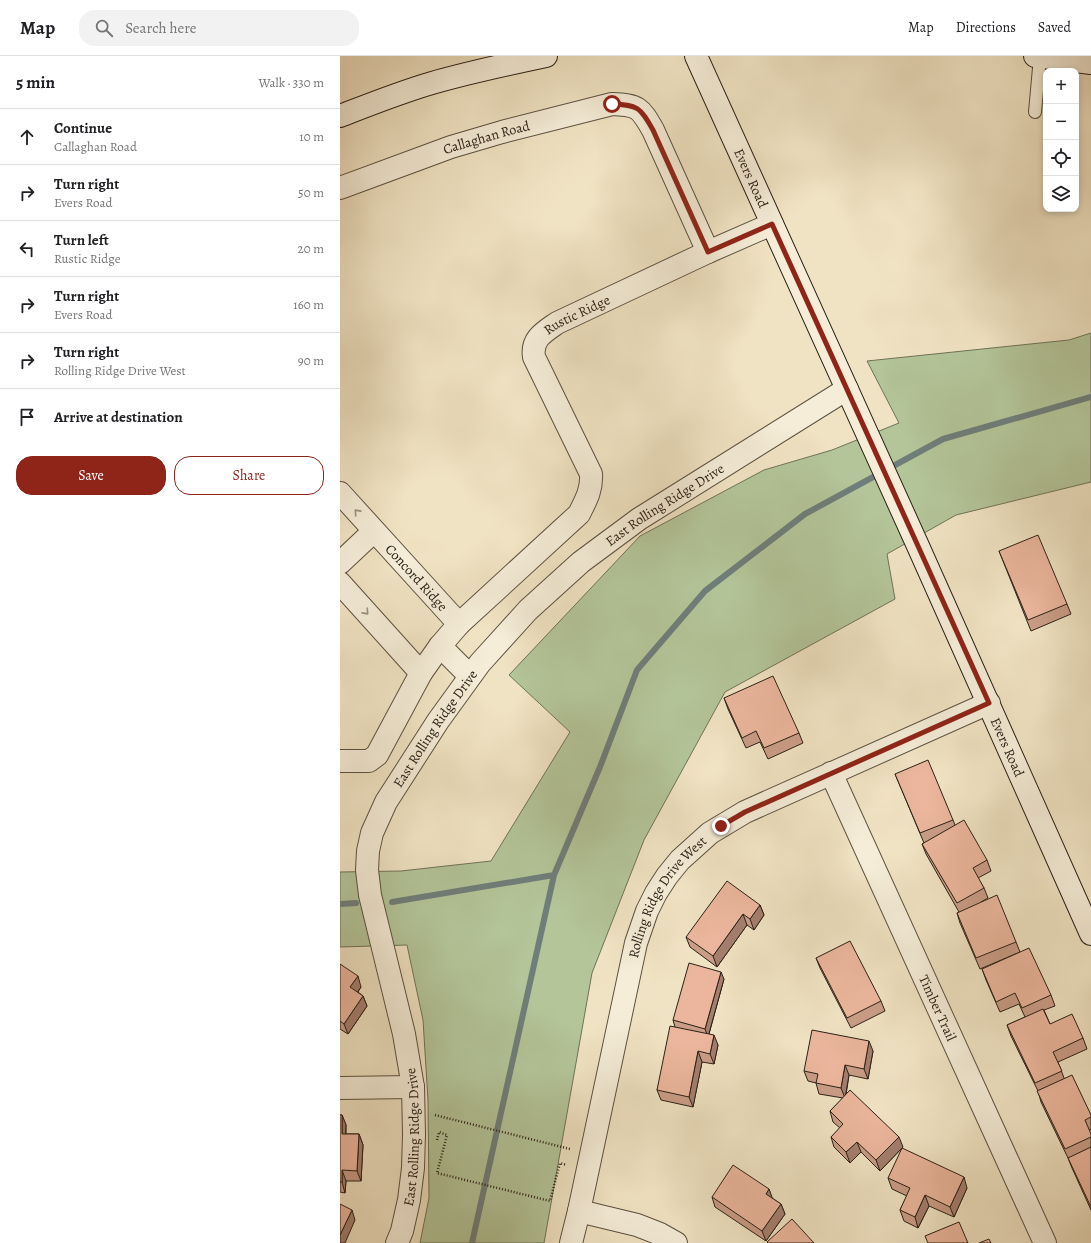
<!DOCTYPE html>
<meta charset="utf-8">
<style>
:root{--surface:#fff;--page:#f2f2f2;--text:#202124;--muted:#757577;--line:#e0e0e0;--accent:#8f2418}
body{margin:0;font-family:Alegreya,serif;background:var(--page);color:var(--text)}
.controls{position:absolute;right:12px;top:12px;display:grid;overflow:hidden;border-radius:8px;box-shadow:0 2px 6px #0003}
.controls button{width:36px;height:36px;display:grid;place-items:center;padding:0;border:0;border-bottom:1px solid var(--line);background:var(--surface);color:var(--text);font:20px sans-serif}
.stop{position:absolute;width:12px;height:12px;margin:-9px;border:3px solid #8f2418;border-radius:50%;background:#fff}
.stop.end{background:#8f2418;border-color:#fff;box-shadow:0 1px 4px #0008}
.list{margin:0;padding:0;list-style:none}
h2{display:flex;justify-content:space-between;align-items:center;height:52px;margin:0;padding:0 16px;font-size:17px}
h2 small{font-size:13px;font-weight:400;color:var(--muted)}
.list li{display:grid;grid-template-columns:26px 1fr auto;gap:12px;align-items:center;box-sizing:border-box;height:56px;padding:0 16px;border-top:1px solid var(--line)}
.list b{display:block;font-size:15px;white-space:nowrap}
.list p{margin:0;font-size:13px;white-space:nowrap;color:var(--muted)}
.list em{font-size:13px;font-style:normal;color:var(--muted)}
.actions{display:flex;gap:8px;padding:12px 16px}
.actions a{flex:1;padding:9px 0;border:1px solid var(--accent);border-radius:16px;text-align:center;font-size:14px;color:var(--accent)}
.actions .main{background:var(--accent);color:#fff}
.icon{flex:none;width:22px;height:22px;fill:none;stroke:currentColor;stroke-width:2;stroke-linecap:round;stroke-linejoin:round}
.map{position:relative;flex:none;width:751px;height:1187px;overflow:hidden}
header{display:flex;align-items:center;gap:24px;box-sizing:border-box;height:56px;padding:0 20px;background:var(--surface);border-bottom:1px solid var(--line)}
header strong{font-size:19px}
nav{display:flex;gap:22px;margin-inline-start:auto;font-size:14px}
.search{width:280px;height:36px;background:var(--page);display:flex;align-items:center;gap:10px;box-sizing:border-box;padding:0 14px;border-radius:16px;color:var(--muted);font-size:15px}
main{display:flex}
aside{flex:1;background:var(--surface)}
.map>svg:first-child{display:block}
</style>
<header>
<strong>Map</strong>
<div class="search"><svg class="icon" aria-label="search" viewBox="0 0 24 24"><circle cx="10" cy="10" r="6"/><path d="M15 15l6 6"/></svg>Search here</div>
<nav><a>Map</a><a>Directions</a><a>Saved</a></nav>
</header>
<main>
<aside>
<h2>5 min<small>Walk · 330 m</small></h2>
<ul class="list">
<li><svg class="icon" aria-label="ahead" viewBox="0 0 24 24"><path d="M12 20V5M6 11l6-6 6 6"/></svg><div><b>Continue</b><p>Callaghan Road</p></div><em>10 m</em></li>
<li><svg class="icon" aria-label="right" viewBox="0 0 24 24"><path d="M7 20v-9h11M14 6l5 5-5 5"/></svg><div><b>Turn right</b><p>Evers Road</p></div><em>50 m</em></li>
<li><svg class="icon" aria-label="left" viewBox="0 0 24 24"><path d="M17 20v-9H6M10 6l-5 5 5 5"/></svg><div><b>Turn left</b><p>Rustic Ridge</p></div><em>20 m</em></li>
<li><svg class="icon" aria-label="right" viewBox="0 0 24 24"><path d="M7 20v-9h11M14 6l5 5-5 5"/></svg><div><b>Turn right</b><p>Evers Road</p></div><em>160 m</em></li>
<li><svg class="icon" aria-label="right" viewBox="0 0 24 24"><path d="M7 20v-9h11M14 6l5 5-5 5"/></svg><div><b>Turn right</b><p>Rolling Ridge Drive West</p></div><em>90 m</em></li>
<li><svg class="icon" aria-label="arrive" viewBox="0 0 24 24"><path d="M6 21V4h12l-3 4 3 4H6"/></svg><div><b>Arrive at destination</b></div></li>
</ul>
<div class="actions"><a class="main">Save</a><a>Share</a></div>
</aside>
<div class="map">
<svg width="751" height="1187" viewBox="0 0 751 1187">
<rect width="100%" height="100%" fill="#f0e3c3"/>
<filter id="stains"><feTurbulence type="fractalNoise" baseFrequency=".005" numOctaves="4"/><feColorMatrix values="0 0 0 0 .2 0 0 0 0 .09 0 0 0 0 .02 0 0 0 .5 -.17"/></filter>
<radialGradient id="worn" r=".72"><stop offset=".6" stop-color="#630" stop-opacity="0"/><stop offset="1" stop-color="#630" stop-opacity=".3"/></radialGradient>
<path fill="#b3c599" stroke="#6f7258" d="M751,277V426L616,459L547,498L555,543L385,636L304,784L252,917L204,1187H80L89,1142L88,1044L83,964L67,889L0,891V816L61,815L151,805L230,676L169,619L300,480L424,414L492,394L559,367L527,305L729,284Z"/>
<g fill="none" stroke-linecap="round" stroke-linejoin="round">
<path stroke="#6f7e7a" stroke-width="6" d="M52,846L214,819
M0,848L16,847
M132,1187L214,819L260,711L297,614L365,535L465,458L603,383L751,341"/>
<defs>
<path id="service" d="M695,56L700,1"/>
<g id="minor">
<path id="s1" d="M0,132L111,91L162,76L272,48C298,49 300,51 313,74L368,196"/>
<path id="s2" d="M0,437L119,568"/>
<path d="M0,507L34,475"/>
<path d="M0,527L81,617"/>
<path d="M100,590L130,620"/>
<path id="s3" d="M0,705H29L37,699L81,617L100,590L119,568L239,458C246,444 252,434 251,418L194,301C191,283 204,276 217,267L368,196L432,168"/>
<path id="s4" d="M491,717L705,1187"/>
<path d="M0,1032L73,1031"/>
<path d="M239,1155L297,1169L320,1178L336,1187"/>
<path id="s5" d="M57,1187L62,1175L69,1144L73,1112L74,1078L73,1031L64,978L30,839L27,814L28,795L32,777L46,746L98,665L140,607L188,554L241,506L299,463L507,333"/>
<path id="s6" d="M231,1187L239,1155L296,887L307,855L316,837L327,820L340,804L370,777L405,756L649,647"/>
</g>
<g id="secondary">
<path id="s7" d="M356,0L578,490L751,878"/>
<path d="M695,0L751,7"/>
<path d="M0,60C31,48 61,36 92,27C130,16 168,8 206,0"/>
</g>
</defs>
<use href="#service" stroke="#5c5141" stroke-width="14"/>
<use href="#minor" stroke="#5c5141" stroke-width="24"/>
<use href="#secondary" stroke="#2b2016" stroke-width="24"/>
<path stroke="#2b2016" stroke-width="2.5" stroke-dasharray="1 2" stroke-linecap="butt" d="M95,1059L230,1093
M97,1084L99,1076L107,1079L97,1117L210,1145L220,1107L227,1109"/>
<use href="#service" stroke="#f5edd8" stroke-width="12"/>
<use href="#minor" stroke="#f5edd8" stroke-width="22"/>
<use href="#secondary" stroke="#f5edd8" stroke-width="22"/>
</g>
<path fill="#ca9d87" stroke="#2b2016" d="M659,495L727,548L731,558L691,575Z
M384,642L459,677L463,687L428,703L420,686L406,692L388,653Z
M555,718L613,764L615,769L647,804L651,815L638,822L644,832L648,842L641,846L676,886L680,896L640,913L620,867L617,857L619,856L586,798L582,788L584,787Z
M420,849L424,859L414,874L407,869L377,911L350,891L346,881Z
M476,902L541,945L545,955L511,972L480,912Z
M0,908L21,931L18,936L23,940L27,950L8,978L0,973Z
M642,913L711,939L715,950L704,954L710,968L743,982L747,993L718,1006L724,1022L751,1059V1074H749L751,1078V1154L732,1112L728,1102L701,1046L698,1035L671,980L667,969L685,961L679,948L660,956L646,924Z
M384,923L369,978L378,989L374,1008L362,1006L353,1051L321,1044L317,1034L335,971L333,964Z
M533,995L528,1023L509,1019L506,1039L563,1091L540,1115L521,1096L510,1107L494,1091L491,1081L500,1072L493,1066L490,1055L503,1042L479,1038L476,1027L468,1025L464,1015Z
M0,1059H2L6,1069V1078H19L23,1089L21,1125H6L5,1137L0,1136Z
M548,1122L627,1132L614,1161L589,1150L578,1172L564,1165L560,1154L567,1140L552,1133Z
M429,1133L432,1142L441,1148L445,1158L426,1185L375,1151L372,1141Z"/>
<path fill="#a47f6e" stroke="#2b2016" d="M420,849L424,859L414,874L410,863Z
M403,858L407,869L377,911L373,900Z
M381,916L384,923L368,981L365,973Z
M18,920L21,931L14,941L10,931Z
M23,940L27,950L8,978L4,968Z
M374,979L378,989L374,1008L370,998Z
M529,985L533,995L528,1023L524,1013Z
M358,995L362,1006L353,1051L349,1041Z
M505,1009L509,1019L505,1042L501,1032Z
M2,1059L6,1069L5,1088L2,1078Z
M19,1078L23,1089L21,1125L17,1115Z
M559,1081L563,1091L540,1115L536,1104Z
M517,1086L521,1096L510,1107L506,1096Z
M2,1114L6,1125L5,1137L2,1126Z
M624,1121L627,1132L614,1161L610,1151Z
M429,1133L433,1144L426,1138Z
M585,1139L589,1150L578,1172L575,1161Z
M441,1148L445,1158L426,1185L422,1175Z
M12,1154L15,1164L5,1187H0V1179Z"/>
<path fill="#ebb69d" stroke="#2b2016" d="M698,479L727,548L688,564L659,495Z
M433,620L459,677L424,692L416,675L402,682L384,642Z
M588,704L613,764L580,777L555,718Z
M624,764L647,804L633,812L644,832L617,847L582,788Z
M387,825L420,849L410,863L403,858L373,900L346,881Z
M657,839L676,886L636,902L617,857Z
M510,885L541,945L507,962L476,902Z
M689,892L711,939L682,952L675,937L656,946L642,913Z
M349,907L381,916L365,973L333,964Z
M0,908L18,920L10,931L23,940L4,968L0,965Z
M703,953L710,968L732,958L743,982L713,996L722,1015L695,1027L667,969Z
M330,970L374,979L370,998L358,995L349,1041L317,1034Z
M472,974L529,985L524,1013L505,1009L501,1032L476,1027L478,1018L464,1015Z
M732,1019L751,1059V1061L745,1064L751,1078V1081L725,1093L697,1035Z
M510,1034L559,1081L536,1104L517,1086L506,1096L491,1081L503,1068L490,1055Z
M0,1059H2V1078H19L17,1115L2,1114V1126H0Z
M751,1091V1151L728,1102Z
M562,1092L624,1121L610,1151L585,1139L575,1161L560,1154L570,1132L548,1122Z
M393,1109L429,1133L426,1138L441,1148L422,1175L372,1141Z
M0,1148L12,1154L0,1179Z
M452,1163L474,1187H428L427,1186Z
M619,1166L628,1187H588L585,1180Z
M649,1183L651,1187H639Z"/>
<defs><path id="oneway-chevron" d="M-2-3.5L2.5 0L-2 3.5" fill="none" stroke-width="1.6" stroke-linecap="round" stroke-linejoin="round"/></defs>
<g stroke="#9a9181">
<use href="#oneway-chevron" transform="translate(17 456) rotate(-132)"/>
<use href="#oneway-chevron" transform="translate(26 556) rotate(48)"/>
</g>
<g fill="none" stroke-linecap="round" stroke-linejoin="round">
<path stroke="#8f2418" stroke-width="5" d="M272,48C298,49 300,51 313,74L368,196L432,168L578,490L649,647L405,756L381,770"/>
</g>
<g text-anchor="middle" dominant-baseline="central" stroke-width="3" stroke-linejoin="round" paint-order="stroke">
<g font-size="14" fill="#2b2016" stroke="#f5edd8">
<text stroke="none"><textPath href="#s1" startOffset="155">Callaghan Road</textPath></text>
<text stroke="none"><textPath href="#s7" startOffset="134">Evers Road</textPath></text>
<text stroke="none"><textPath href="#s3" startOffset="595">Rustic Ridge</textPath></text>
<text stroke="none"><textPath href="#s5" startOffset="864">East Rolling Ridge Drive</textPath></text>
<text stroke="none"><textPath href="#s2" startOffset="114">Concord Ridge</textPath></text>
<text stroke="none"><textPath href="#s5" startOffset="540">East Rolling Ridge Drive</textPath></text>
<text stroke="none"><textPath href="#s7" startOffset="758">Evers Road</textPath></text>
<text stroke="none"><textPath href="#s6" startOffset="363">Rolling Ridge Drive West</textPath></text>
<text stroke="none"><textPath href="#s4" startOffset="258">Timber Trail</textPath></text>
<text stroke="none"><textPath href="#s5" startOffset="108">East Rolling Ridge Drive</textPath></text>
</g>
</g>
<rect width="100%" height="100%" filter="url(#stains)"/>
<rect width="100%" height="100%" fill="url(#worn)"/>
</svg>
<div class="controls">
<button>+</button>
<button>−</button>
<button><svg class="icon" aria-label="locate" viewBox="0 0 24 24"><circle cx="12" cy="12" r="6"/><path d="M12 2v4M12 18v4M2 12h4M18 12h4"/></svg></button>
<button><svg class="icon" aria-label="layers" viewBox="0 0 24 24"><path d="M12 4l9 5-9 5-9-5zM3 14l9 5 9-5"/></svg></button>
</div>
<div class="stop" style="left:272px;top:48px"></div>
<div class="stop end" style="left:381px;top:770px"></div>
</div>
</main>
